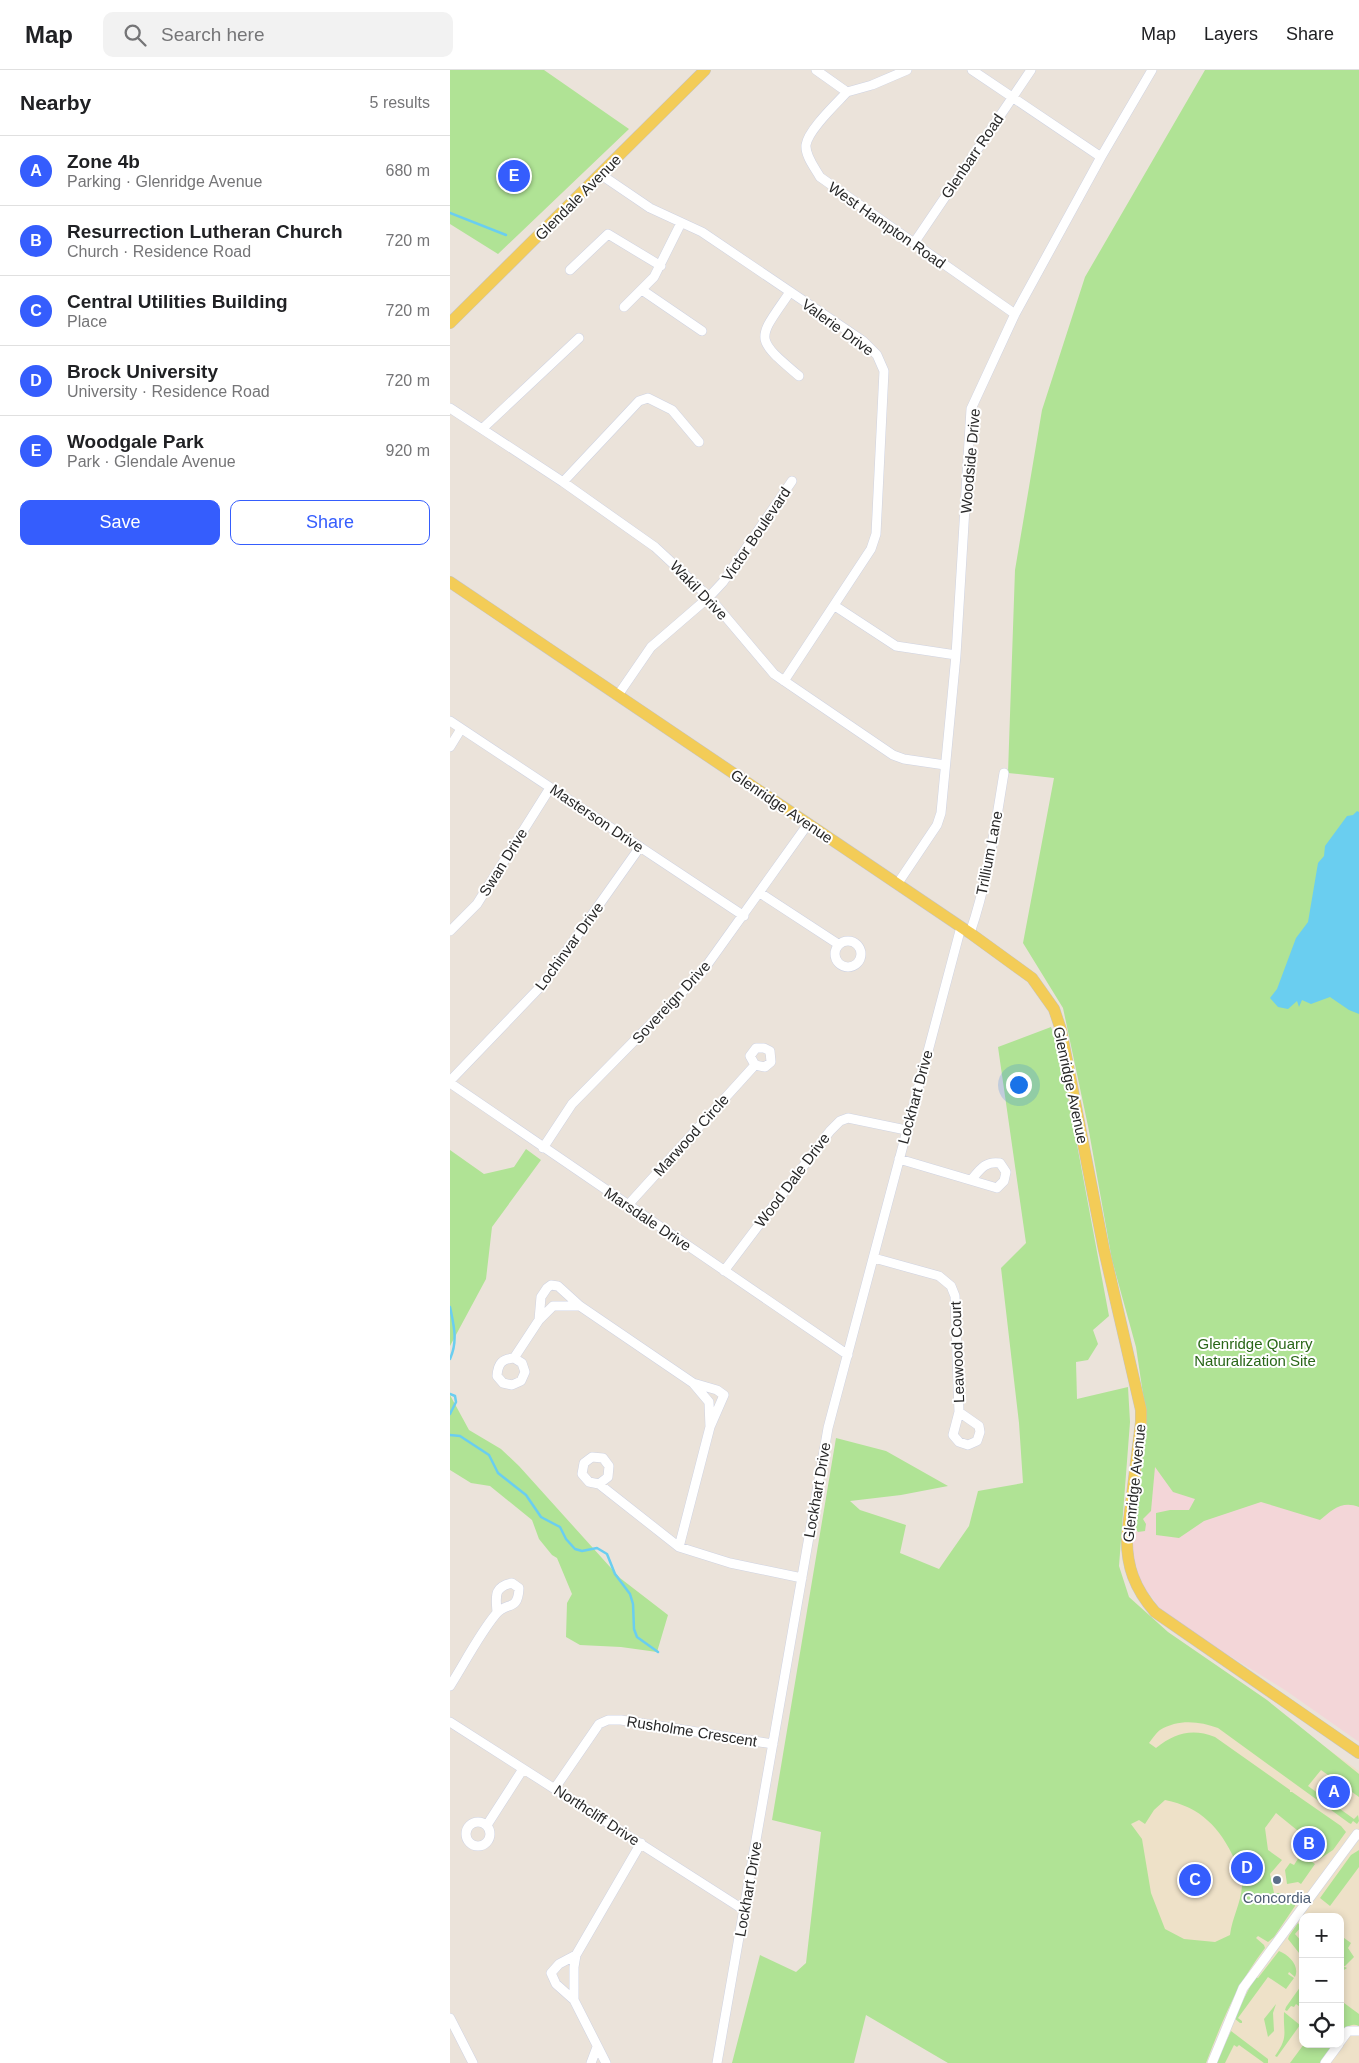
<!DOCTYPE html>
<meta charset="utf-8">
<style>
:root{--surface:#fff;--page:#f2f2f2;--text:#202124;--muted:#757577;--line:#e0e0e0;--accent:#355dfd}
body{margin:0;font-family:Helvetica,sans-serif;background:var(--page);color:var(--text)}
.controls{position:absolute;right:15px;bottom:15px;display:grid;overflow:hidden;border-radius:10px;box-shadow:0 2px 8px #0003}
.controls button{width:45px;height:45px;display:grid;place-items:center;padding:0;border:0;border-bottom:1px solid var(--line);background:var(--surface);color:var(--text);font:25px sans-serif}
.you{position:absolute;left:568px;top:1014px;width:18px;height:18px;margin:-12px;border:4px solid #fff;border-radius:50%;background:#1a73e8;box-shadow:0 0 0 8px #1a73e833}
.badge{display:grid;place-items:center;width:32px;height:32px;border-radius:50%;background:var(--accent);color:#fff;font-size:16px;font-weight:700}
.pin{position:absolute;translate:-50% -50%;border:2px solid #fff;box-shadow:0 1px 5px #0006}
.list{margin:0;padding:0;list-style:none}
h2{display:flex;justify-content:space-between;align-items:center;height:65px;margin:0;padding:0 20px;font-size:21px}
h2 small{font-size:16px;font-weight:400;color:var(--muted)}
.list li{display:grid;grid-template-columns:32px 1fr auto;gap:15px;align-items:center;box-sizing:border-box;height:70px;padding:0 20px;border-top:1px solid var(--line)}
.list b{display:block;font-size:19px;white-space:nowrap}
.list p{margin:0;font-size:16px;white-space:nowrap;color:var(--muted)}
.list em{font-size:16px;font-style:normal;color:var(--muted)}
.actions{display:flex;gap:10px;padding:15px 20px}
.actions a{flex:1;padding:11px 0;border:1px solid var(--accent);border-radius:10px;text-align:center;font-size:18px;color:var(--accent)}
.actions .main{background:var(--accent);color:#fff}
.icon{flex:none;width:28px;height:28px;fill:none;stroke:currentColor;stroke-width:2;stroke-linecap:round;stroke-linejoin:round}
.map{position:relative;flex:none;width:909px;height:1993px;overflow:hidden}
header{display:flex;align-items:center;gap:30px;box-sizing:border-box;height:70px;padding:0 25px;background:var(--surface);border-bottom:1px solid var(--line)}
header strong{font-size:24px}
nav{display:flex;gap:28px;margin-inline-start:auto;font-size:18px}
.search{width:350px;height:45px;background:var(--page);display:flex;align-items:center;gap:12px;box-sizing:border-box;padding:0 18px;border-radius:10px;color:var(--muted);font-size:19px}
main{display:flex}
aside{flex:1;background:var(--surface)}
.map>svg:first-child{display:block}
</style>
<header>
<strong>Map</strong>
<div class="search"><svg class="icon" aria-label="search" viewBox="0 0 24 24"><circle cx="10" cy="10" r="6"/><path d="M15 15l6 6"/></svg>Search here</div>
<nav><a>Map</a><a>Layers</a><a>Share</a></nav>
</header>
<main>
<aside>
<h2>Nearby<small>5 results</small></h2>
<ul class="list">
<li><span class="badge">A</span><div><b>Zone 4b</b><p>Parking · Glenridge Avenue</p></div><em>680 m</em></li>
<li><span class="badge">B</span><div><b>Resurrection Lutheran Church</b><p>Church · Residence Road</p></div><em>720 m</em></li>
<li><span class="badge">C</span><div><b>Central Utilities Building</b><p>Place</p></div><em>720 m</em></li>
<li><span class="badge">D</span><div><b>Brock University</b><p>University · Residence Road</p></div><em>720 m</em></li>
<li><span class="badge">E</span><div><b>Woodgale Park</b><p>Park · Glendale Avenue</p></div><em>920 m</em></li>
</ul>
<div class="actions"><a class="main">Save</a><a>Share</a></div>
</aside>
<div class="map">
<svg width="909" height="1993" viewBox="0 0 909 1993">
<rect width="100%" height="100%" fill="#ebe3da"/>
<path fill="#eee1c8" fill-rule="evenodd" d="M768,1601L909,1701V1993H707L669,1749L700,1658ZM853,1847H890V1974H853Z"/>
<path fill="#f3d6d8" d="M699,1351L909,1437V1672L835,1620L767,1578L713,1542L691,1513L683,1485L682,1473Z"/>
<path fill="#b0e395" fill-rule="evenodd" d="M0,0H94L179,59L48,184L0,154Z
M755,0H909V1437C892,1430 882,1440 870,1450L811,1432L754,1451L729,1468L706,1465V1443L720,1440H739L745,1429L723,1422L705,1397L701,1441L693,1449L696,1454L695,1461L688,1462L683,1456L689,1396L697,1351L686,1277L662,1190L638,1056L613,938L573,873L604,708L558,703L565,500L592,340L635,207Z
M601,957L609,978L659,1246L643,1260L648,1274L638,1290L626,1292L627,1329L678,1317L680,1352L669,1496L679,1527L718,1562L817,1630L909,1704V1727L871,1700L858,1716L904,1749L908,1745L909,1751L907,1754L903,1751L901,1754L899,1753L768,1658C749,1651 728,1649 710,1660C706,1663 702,1669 699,1673L706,1678C725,1663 742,1658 765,1667L840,1720V1722H842L891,1756L896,1762L883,1780L868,1790L856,1782L863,1781L868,1775L867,1767L862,1763L853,1765L826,1743L815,1758L818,1780L832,1790L820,1804L824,1823H831L845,1834V1836L824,1867L818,1872L808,1866L806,1868L814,1875L815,1878C786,1916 773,1949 756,1993H498L416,1945L404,1993H282L310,1885L346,1902L356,1893L371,1762L322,1750L386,1368L436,1381L498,1416L451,1425L400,1431L410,1440L456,1455L450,1483L489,1499L519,1456L528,1421L573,1413L569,1353L551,1198L576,1173L548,977ZM715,1730C751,1737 770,1758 785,1790C788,1798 793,1808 792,1816C791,1833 782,1848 780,1865L765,1872L734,1869L715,1859L701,1823L692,1769L681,1754L689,1750L695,1754L704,1740Z
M76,1079L91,1090L42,1157L36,1209L0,1276V1080L34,1104L64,1097Z
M0,1325L19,1360L51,1379L69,1396L170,1508L218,1545L207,1582L171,1577L130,1575L116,1567L117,1533L122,1524L107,1488L102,1485L89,1469L82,1450L40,1416L21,1413L0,1400Z
M909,1780V1797L880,1836L870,1828L901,1785Z
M851,1784L865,1794L851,1814L848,1812L837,1814L835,1800L840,1793L844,1795Z
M848,1853L851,1857L845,1864L853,1873V1888L838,1869L839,1866Z
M890,1865L901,1873L898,1878L904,1887L895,1896H893L897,1898L894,1900L890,1895Z
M829,1881C839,1885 850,1896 845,1907L839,1902L838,1904L844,1908L836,1919L818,1907L788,1948L792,1951V1953H790L784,1948L805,1907L808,1908Z
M853,1913V1939L846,1934L844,1937L841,1936L837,1941L835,1940L836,1937Z
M890,1930L909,1944V1956C900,1952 895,1959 890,1966Z
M826,1934L823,1943L824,1961L818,1967L814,1949Z
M834,1942L850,1955L827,1987L825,1986C839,1966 833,1964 834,1942Z
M781,1961L818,1989V1993H814L789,1975L787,1977L784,1975L775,1993H766Z
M854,1974H879L882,1977L870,1993H840Z"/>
<path fill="#6acef0" d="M907,741L909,742V944L899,940L880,927L861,934L852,930L849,937L847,931L838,939L828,937L820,928L827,919L846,868L858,852L868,793L874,786L875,776L897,746L903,745Z"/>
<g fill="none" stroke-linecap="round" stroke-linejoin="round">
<path stroke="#6acef0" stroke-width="2.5" d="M0,143L56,165
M0,1237C4,1256 8,1271 0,1289
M0,1324L5,1326L6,1332L0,1344
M0,1365L10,1366L39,1385L48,1403L76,1425L91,1447L110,1457L116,1469L125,1479L132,1481L147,1478L157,1484L165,1504L180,1524L183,1534L184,1559L187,1567L208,1582"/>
<defs>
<path id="minor" d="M366,0L397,22
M522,0L651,87
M397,22C386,34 358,60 356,75C355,86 365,98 370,107L565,244
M397,22L422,15L457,0
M150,104L200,138L252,162L413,271L427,285L434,301L426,464L421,479L334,611
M464,173L581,0
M120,200L158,164L211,196
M192,220L252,261
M340,222C307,270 303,267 349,306
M174,237L204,207L231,153
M0,338L113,412L205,477L259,527L324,604L443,685L454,689L495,695
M32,359L129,268
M113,412L189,331L198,328L222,340L249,372
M385,536L446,576L506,585
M168,625L201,577L259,527L273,512L342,411
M0,651L294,846
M0,677L11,659
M448,813L487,755L491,743L506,585L521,339L565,244L651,87L702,0
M310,823L388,874
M0,861L27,834L100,718
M520,863C538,811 545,757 554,703
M385 884a13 13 0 1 1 26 0a13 13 0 1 1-26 0Z
M0,1011L93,914L190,777
M0,1013L398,1285
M93,1078L122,1034L252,902L358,754
M449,1089L547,1118L554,1111L556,1102L550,1093C536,1091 531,1098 522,1109
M178,1135L305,995L300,986L306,978H314L320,981L321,992L315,997L305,995
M424,1188L489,1206L501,1216L505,1226L509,1342L503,1365L509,1372L518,1375L527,1371L530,1362L529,1356L509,1342
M274,1201L380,1061L390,1051L398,1048L456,1060
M89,1250L91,1227L97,1218L101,1215L108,1216L130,1236L243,1313L259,1332L260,1357
M64,1288L72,1293L75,1302L71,1311L62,1315L53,1313L47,1306C48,1293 52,1289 64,1288L89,1250L103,1236H130
M149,1414L158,1407L159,1396L153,1388L142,1387L134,1393L132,1404L139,1412L149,1414L229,1477L280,1493L352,1508
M229,1477L260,1357L274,1325L267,1320L243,1313
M0,1616C14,1594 30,1563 46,1544C57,1531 68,1542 69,1518L62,1513C43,1517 46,1527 47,1542
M0,1652L294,1840
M105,1718L149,1654L158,1650H171L323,1674
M16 1764a12 12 0 1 1 24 0a12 12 0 1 1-24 0Z
M37,1755L73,1699
M126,1885L109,1894L101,1903L106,1914L124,1930L156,1993
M124,1930V1897L126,1885L191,1773
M0,1948L23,1993
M890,1972L898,1961H909
M141,1993L147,1977
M267,1993L378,1358L511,857
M762,1993L793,1918L907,1764L909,1765
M875,1993L889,1974"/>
<path id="major" d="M0,253L255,0
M0,512L520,863L582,908L604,939L611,960L654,1180L691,1340V1352L677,1466C676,1496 685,1519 705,1542L909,1683"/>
</defs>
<use href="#minor" stroke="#cfd3e2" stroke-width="10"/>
<use href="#major" stroke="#c3c3c3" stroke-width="12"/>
<use href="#minor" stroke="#fff" stroke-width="9"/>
<use href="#major" stroke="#f3cc57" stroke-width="11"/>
</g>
<circle fill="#5c6f8a" stroke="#fff" stroke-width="2" cx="827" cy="1810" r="5"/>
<g text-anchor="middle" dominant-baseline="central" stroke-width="4" stroke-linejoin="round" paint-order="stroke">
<g font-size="15" fill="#282828" stroke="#fff">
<text transform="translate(522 86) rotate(-56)">Glenbarr Road</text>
<text transform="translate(128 127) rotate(-45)">Glendale Avenue</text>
<text transform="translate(437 155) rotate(35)">West Hampton Road</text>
<text transform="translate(388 257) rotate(36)">Valerie Drive</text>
<text transform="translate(520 391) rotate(-85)">Woodside Drive</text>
<text transform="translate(306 464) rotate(-56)">Victor Boulevard</text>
<text transform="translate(249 520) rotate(46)">Wakil Drive</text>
<text transform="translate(332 736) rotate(34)">Glenridge Avenue</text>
<text transform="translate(147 748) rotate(34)">Masterson Drive</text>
<text transform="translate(539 783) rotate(-79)">Trillium Lane</text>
<text transform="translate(53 792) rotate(-58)">Swan Drive</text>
<text transform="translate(119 876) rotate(-54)">Lochinvar Drive</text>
<text transform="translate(221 932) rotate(-47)">Sovereign Drive</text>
<text transform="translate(621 1015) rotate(78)">Glenridge Avenue</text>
<text transform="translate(465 1027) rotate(-75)">Lockhart Drive</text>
<text transform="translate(241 1065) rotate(-48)">Marwood Circle</text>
<text transform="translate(342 1110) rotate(-53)">Wood Dale Drive</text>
<text transform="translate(198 1149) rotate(34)">Marsdale Drive</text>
<text transform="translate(507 1282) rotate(-92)">Leawood Court</text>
<text transform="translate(684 1413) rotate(-84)">Glenridge Avenue</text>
<text transform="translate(367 1420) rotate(-80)">Lockhart Drive</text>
<text transform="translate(242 1661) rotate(9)">Rusholme Crescent</text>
<text transform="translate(147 1745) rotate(33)">Northcliff Drive</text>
<text transform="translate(298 1819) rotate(-80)">Lockhart Drive</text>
</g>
<g font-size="15" fill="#296618" stroke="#fff">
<text x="805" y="1273">Glenridge Quarry<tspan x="805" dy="17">Naturalization Site</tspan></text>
</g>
<g font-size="15" fill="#4e5e75" stroke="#fff">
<text x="827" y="1827">Concordia</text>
</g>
</g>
</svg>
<div class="controls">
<button>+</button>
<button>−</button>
<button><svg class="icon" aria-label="locate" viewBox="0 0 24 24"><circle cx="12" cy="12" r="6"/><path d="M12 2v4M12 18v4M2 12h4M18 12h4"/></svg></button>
</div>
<div class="you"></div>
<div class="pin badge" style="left:884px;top:1722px">A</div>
<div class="pin badge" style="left:859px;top:1774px">B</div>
<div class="pin badge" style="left:745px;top:1810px">C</div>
<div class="pin badge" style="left:797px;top:1798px">D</div>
<div class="pin badge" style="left:64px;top:106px">E</div>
</div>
</main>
